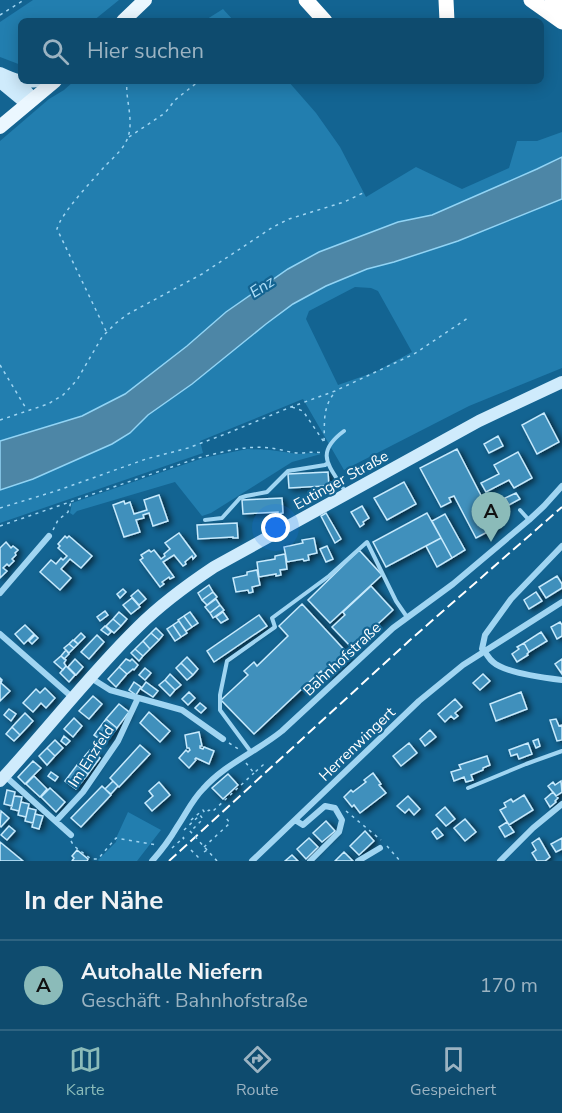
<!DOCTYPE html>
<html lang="de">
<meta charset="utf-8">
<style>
:root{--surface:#0e4b6e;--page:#1c5576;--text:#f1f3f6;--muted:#9bb3c2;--line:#2e6381;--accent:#8bbbb9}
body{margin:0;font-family:"Nunito Sans",sans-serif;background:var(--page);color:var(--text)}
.you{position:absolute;left:276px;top:528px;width:21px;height:21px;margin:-15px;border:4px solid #fff;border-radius:50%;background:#1a73e8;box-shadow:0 0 0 9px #1a73e833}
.badge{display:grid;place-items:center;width:39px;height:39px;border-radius:50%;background:var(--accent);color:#111;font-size:20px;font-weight:700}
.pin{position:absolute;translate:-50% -50px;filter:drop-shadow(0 2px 3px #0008)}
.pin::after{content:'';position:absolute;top:32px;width:21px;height:18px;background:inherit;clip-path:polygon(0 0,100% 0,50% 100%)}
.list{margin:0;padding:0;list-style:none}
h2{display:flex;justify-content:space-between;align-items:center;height:78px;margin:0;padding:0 24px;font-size:26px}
h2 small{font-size:20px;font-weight:400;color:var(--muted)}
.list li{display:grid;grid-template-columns:39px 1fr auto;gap:18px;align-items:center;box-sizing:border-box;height:90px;padding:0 24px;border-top:2px solid var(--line)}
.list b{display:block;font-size:22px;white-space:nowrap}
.list p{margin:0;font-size:20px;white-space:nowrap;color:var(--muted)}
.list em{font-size:20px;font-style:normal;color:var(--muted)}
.icon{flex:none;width:33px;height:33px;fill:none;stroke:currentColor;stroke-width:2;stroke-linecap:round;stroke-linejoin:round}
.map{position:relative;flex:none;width:562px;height:861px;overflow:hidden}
.search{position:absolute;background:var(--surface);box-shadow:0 3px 15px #0003;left:18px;right:18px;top:18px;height:66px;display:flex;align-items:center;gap:15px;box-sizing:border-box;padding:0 21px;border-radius:9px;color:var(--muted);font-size:22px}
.sheet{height:168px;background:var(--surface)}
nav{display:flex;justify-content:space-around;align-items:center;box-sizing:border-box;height:84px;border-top:2px solid var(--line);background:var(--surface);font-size:16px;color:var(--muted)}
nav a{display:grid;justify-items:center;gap:3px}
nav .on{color:var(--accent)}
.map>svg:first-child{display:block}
</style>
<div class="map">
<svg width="562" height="861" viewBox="0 0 562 861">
<defs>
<filter id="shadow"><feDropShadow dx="3.5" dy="2" stdDeviation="3" flood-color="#0009"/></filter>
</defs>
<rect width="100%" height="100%" fill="#136492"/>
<path fill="#227eaf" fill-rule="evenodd" d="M33,0H119L93,21H21V65L0,57V22Z
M223,9L234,21H204Z
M74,81H288L316,113L340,147L366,197L416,167L462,189L509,168L517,141H537L562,132V157L537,169L432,215L398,222L319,252L288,269L226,312L187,346L125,394L82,416L0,441V141L49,99L64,90Z
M562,199V368L469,406L344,470L303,399L200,441L203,453L0,523V490L34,478L112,444L130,433L148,415L192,384L266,324L293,304L326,286L367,269L394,262L458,241ZM355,287L371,288L378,291L412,352L375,372L338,385L306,319L309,311Z
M247,449L270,450L298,454L312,453L321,454L292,462L211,513L202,516L175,482L77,511L73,515L70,513L72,503L203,458Z
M128,812L161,830L137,861H99L98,860L116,842L117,836Z"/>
<path fill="#4d86a6" stroke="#92d4f5" stroke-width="1.5" d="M562,157V199L458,241L394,262L367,269L326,286L293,304L266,324L192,384L148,415L130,433L112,444L33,479L0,490V441L82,416L125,394L187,346L226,312L288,269L319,252L398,222L432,215L537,169Z"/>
<path fill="#4090bc" stroke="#c7eafd" stroke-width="1.5" filter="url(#shadow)" d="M544,413L559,442L537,454L522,425Z
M498,436L503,446L489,453L484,444Z
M457,449L488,509L503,501L507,507L491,516L497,527L476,538L454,496L449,498L451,502L441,507L420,468Z
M518,452L532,478L514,488L509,480L486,492L481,483L499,474L494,465Z
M328,472L329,487H324V486L289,488L288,474Z
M404,482L416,504L387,520L374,498Z
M516,493L520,499L509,505L505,498Z
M159,495L168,521L153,526L149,513L143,515L144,518L136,520L140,532L124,537L113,505L124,501L125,504L130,502L134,514L147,510L144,500Z
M282,498L283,513L278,514V512L243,514L242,500Z
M362,506L369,518L363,522L364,524L360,527L351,512Z
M326,513L341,539L335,543L321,516Z
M427,513L441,538L386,567L373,542Z
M445,514L465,550L452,558L432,521Z
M237,523L238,538H233V537L198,539L197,525Z
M179,533L196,556L193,559L192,556L185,562L186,564L183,566L174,555L163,562L174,577L170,579L169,577L162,582L164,584L160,587L140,560L143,558L141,555L149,550L151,552L154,550L161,559L165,556L164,554L170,549L165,543Z
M65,536L67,538L69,536L92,556L81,568L70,559L61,569L71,578L60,590L40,572L51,560L56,564L61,558L63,560L67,556L58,548L60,546L58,544Z
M314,538L317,553L308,555L309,560L304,561L303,559L287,562L284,547L303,543L302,540Z
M441,538L452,558L437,567L426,546Z
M6,542L11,548L13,546L18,550L15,553L16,555L12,559L14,561L9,566L7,564L3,568L7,571L0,578V548Z
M327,546L333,559L326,562L320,549Z
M359,550L382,575L330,623L308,600Z
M285,554L287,569L280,570L281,575L276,576V574L259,577L257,562L275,559V556Z
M257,570L260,585L252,587L253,592L249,593L248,590L236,592L233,578L247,575V572Z
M557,576L562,584V588L546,598L539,587Z
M209,585L213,592L202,600L198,593Z
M371,586L393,610L352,648L332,627L345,615L343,612Z
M123,589L126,592L120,598L117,594Z
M138,590L146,599L139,605L131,596Z
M213,592L217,597L207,605L202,600Z
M536,592L542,601L529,609L524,600Z
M132,598L140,607L131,614L123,605Z
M216,599L220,605L210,613L205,607Z
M302,604L350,656L327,677L321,671L254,734L221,700L248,675L244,671L254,662L257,666L288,636L279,626Z
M220,605L224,610L213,618L210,613Z
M105,611L108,615L100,621L97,617Z
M119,612L127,619L121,626L113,619Z
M190,612L198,623L192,627L184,616Z
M223,612L228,619L221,623L216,617Z
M259,615L267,626L214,662L207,651Z
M184,616L192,627L186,631L178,620Z
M113,619L121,626L114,633L106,626Z
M179,621L187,633L181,637L173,625Z
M560,622L562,625V636L557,639L551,627Z
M25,625L34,634L24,644L15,634Z
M173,625L181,637L175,641L167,629Z
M105,626L111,632L108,635L101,630Z
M156,628L163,635L159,640L151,633Z
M541,632L547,641L529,652L524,643Z
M81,633L85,637L78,644L74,640Z
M151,633L159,640L150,649L143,641Z
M35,635L38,638L32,644L29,641Z
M97,635L104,642L89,659L81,652Z
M73,640L78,644L74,648L69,644Z
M143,641L150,649L143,656L135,649Z
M524,643L529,652L527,654L528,655L517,662L512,654L519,649L517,647Z
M69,644L74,648L69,653L64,648Z
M135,649L143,656L139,661L131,653Z
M66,650L69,654L64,659L61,656Z
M61,656L66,660L64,663L66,666L63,670L54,662Z
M187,657L198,669L193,675L181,663Z
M75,659L83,667L76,675L68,667Z
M126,659L130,661L132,659L138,665L134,670L133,669L127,674L119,667Z
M562,659V674L555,664Z
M181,663L193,675L187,680L176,668Z
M66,666L75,675L69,682L60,673Z
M119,667L127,674L116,687L108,679Z
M145,668L151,673L145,680L139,675Z
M170,674L181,685L175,690L165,680Z
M483,674L490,681L480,690L473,683Z
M0,678L2,680L1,683L10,691L0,701Z
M165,680L175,690L170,696L159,685Z
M134,682L141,687L136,695L129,690Z
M146,682L158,691L153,697L141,689Z
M45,688L55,698L46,708L41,703L33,712L23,703L36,689L40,693Z
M189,692L195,698L188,705L182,699Z
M521,692L527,709L496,721L490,704Z
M93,696L102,704L89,719L79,711Z
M455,699L462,707L455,713L458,716L454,719L451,716L445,722L438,714Z
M200,703L206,708L201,713L195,708Z
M119,704L129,712L117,728L106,719Z
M9,709L16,714L11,721L4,715Z
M149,712L170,731L160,742L140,723Z
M25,713L33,721L20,735L12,727Z
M74,718L82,726L73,737L64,729Z
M106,719L117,728L105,743L94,735Z
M556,719L559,726L562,725V740L557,741L550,720Z
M12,727L20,735L14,741L6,734Z
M430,730L436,737L425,746L420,739Z
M199,732L202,746H200V748L203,749L204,747L214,751L209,764L196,758L195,759L196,760L189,768L179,758L186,750L188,752L190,750L189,748H187L185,735Z
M64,736L70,741L66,745L61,741Z
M538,739L540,746L536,748L533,741Z
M55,740L63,748L55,756L47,748Z
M409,743L417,753L401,766L393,756Z
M528,743L532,754L519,759L517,754L511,756L509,750Z
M140,745L150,754L119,787L110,778Z
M47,748L55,756L47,765L39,756Z
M90,750L100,758L88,774L77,765Z
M487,756L490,765L483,768V770L471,775L473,780L466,782L464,777L454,781L451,772L461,769L459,765Z
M33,761L41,768L25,784L18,777Z
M77,765L88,774L76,789L65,781Z
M51,772L58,777L55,781L48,776Z
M373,773L381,784L379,785L386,793L360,813L354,805L352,807L344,797L351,790L353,792L366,782L364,780Z
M228,774L238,785L223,799L212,788Z
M34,776L47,789L40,797L26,784Z
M113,781L118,786L111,794L105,789Z
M561,781L562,792L556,796L548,786L553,782L555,785Z
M159,782L170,795L152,811L145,803L153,796L149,791Z
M102,786L111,795L81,827L71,818Z
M50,788L65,802L56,812L41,797Z
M7,790L15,792L12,806L4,804Z
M553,792L558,798L555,801L556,802L550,807L545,799Z
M524,795L533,810L509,825L500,810L506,807L504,803L511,799L513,802Z
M14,796L22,797L19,811L11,809Z
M408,796L420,809L414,815L409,809L405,813L397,806Z
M21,802L29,804L26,817L18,815Z
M445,807L455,819L446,826L436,815Z
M28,808L36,810L33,823L25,821Z
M1,811L9,818L1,827L0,826Z
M35,814L43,816L39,829L32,827Z
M465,819L476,832L465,841L454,828Z
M326,821L335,831L322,842L313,833Z
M507,822L514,832L505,837L499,827Z
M9,826L15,831L7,840L1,835Z
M437,828L443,835L437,839L432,832Z
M365,831L374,841L359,855L350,846Z
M309,838L318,847L306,859L297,849Z
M539,838L550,857L545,861H537L532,853L536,850L532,843Z
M562,838V849L556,852L551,844Z
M0,842L23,861H0Z
M77,850L88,859L87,861H72L74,858L72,856Z
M344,852L353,861H335Z
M292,855L298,861H285Z"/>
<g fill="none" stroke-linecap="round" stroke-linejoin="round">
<path stroke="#a0d5f2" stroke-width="1.5" stroke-dasharray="3 4.5" stroke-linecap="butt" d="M0,15L24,0
M129,137L165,113L175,100L199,81
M106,331L57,229C61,213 93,180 105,166C114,157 124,149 128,137C134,119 125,99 127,81
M0,365L27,410
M292,407L303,411L324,442
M0,420L48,404L63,395L77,380L102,337L116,323L128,314L202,274L273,227L289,219L344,202L363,193
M324,441C325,422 322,408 335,392
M0,508L56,491L146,459L188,448L228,433L291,407L335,391L414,354L468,318
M0,526L198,458C222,452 246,445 271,448C280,449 290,453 299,453C307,453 314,451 322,453
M53,530L58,520L68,512L71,502
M229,743L240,750
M246,763L254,773L263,765L266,769
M346,811L381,840
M191,820L203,810L205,813L209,810L212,812L254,773
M184,830L200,815L203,819L190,832
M184,837L183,838L187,842
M71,841L74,846L91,859H98L116,838L157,845
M387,846L400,861
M204,847L230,823L226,818
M172,848L183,838
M191,850L198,857L201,855
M204,852L207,850"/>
<path stroke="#a0d5f2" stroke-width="4" d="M344,431C313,454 330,466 346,493
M520,510L529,520
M205,520L222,518L240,498L246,496L267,492L288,471L325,465L328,463
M251,752L220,710V695L227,661L275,627L272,618L329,576L367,542L396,601L407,617
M468,788L526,764L562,751"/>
<path stroke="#a0d5f2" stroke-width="6" d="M0,593L49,536
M0,634L73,698
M484,651L482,649L485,635L511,599L562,546
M484,651C487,654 489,659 493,662C505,673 545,678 562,680
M91,678L110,690L182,710L223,739
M5,776L71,835
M295,820L303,825L325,806L335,808L342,820L339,832L310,861
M56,821L83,792L118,741L138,698
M152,861C161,851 170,839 177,827C186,814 192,800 203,789C225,764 256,752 282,731L393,628L453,584L529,520L544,506L562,486
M252,861L419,701L463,665L562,602
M358,861L380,848
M500,861L533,828L562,804"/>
<path stroke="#cfebfc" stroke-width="12" d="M0,73C13,79 23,83 37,81
M0,82L22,100L31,102L29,94L16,80
M0,781C47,730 89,675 138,627C161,604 187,585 214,567L479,421L562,382"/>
<path stroke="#ebf7ff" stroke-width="14" d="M123,21L145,0
M0,127L55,81"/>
<path stroke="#fff" stroke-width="15" d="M306,0L325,21
M446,0L447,21
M531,0L562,22
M552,0L562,7"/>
<path stroke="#fff" stroke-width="2" stroke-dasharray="10 4.5" stroke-linecap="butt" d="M169,861L410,640L562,507"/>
<path stroke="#a0d5f2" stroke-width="1.5" stroke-dasharray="3 4.5" stroke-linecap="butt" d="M190,831L217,861"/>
</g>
<g text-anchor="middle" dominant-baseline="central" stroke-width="4.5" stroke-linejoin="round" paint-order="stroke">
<g font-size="15" fill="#fff" stroke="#136492">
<text transform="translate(341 480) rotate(-29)">Eutinger Straße</text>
<text transform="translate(342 659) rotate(-43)">Bahnhofstraße</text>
<text transform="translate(357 744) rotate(-44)">Herrenwingert</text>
<text transform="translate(91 756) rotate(-57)">Im Enzfeld</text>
</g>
<g font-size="16" font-style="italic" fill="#b0e0f9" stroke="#136492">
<text transform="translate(262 287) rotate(-33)">Enz</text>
</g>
</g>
</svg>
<div class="you"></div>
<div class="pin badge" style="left:491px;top:542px">A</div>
<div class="search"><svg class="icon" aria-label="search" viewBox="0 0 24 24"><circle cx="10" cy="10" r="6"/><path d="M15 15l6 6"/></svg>Hier suchen</div>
</div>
<section class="sheet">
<h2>In der Nähe<small></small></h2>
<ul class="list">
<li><span class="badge">A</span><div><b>Autohalle Niefern</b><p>Geschäft · Bahnhofstraße</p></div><em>170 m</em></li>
</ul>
</section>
<nav>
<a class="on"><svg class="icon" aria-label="map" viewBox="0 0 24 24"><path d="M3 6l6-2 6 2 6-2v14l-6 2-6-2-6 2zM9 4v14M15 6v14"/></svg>Karte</a>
<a><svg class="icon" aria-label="directions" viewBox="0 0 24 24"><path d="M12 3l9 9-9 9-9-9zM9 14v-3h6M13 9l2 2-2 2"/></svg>Route</a>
<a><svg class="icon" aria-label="saved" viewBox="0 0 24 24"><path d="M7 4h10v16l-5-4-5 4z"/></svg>Gespeichert</a>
</nav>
